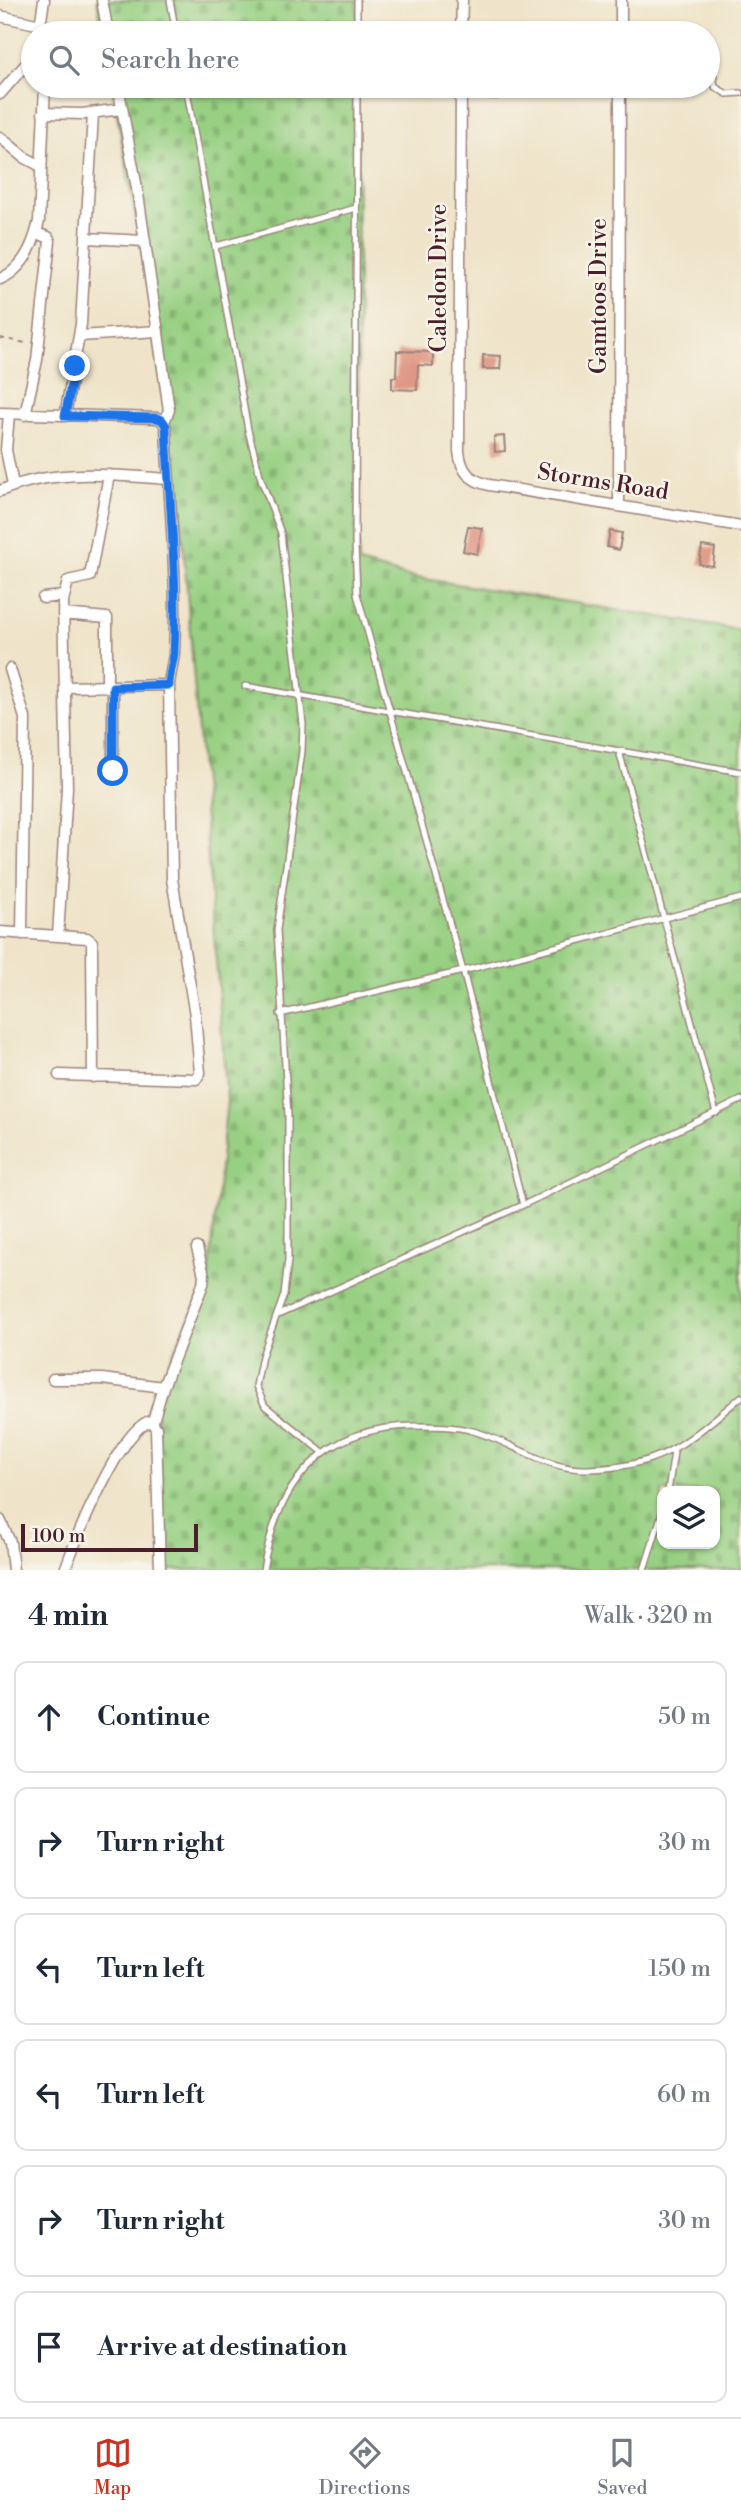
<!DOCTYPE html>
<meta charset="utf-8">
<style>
:root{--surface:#fff;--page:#f6f6f7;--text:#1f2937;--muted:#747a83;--line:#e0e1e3;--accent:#c8321e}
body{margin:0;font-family:"Libre Bodoni",serif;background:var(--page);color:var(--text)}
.controls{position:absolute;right:21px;bottom:21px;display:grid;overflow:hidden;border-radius:14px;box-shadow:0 2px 5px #0004}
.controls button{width:63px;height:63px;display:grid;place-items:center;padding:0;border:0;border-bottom:2px solid var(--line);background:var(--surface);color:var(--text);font:35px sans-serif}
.scale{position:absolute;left:21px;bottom:18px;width:177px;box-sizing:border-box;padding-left:7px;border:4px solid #4a1f2b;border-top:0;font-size:19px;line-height:24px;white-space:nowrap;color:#4a1f2b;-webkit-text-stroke:5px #f7f3e8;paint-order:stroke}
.stop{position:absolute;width:21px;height:21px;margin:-16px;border:5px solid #1a73e8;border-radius:50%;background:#fff}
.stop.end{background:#1a73e8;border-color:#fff;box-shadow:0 2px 7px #0008}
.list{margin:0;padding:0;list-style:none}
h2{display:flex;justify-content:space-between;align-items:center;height:91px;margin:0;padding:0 28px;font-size:30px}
h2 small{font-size:23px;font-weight:400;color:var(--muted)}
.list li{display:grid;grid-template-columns:46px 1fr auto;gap:21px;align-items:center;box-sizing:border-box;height:112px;margin:0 14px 14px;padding:0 14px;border:2px solid var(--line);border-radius:14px}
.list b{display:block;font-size:26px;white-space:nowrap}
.list em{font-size:23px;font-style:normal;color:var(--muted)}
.icon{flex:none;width:38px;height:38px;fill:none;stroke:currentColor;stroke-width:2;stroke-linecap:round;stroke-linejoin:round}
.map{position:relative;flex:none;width:741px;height:1570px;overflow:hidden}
.search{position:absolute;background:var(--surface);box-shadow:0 2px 5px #0004;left:21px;right:21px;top:21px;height:77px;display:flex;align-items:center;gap:18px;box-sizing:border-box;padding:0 24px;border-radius:38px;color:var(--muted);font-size:26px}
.sheet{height:847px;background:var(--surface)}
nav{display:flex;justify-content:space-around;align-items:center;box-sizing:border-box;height:98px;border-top:2px solid var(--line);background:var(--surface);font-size:19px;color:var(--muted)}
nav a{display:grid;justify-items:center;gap:4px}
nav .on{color:var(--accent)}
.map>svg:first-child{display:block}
</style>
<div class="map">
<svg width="741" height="1570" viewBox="0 0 741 1570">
<defs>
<pattern id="cemetery-stones" width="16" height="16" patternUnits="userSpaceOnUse" patternTransform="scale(1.75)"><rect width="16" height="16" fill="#98d083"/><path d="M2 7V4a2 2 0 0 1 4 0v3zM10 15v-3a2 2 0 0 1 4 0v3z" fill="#84b271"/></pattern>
</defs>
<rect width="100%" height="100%" fill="#f7f3e8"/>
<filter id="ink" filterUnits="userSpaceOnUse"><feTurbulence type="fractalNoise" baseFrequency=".0143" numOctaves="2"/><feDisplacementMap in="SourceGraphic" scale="14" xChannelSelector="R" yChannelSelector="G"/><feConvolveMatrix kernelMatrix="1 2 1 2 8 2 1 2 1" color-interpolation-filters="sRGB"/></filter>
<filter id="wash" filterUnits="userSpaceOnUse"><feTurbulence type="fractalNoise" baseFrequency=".00686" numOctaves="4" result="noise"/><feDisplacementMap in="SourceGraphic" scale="28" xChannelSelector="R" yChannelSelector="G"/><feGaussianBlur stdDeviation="1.57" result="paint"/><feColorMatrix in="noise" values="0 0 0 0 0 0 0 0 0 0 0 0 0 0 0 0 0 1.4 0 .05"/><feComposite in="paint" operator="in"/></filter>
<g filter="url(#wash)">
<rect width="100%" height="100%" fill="#efe4c9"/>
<path fill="url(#cemetery-stones)" stroke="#717857" stroke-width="2" fill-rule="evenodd" d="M97,0H357V33H103Z
M112,86H357L359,563L406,576L741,630V1570H164L156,1389L209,1277L227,1100L182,528L148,286ZM662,1491H715V1544H662Z"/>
<g id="blocks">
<path fill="#de8e7c" d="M482,86H496L497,99H483Z
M397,351L433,352V366L418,365L417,390L392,389V377H396Z
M483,355L501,356L500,369H483Z
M504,436L505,451L495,452L494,437Z
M468,526L482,528L477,554L463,551Z
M610,531L622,533L619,550L607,547Z
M702,546L715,548L713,566L699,564Z"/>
</g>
</g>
<g filter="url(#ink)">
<use href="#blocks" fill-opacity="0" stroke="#9c827a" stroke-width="2"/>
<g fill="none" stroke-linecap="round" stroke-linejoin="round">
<defs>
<path id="lane" d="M170,0L176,33
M357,33V0
M711,57L715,87L727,94L741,93
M186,86L248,430L261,479L281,533L303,724L302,751L277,930L288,1116V1260L284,1295L262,1356L256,1386L265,1406L323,1452
M357,86L355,545L357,594L463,971L523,1205
M216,246L356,208
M245,686L741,772
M619,751L716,1113
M280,1014L463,971L741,898
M278,1315L523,1205L741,1100
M668,1491L674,1452
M263,1570C277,1483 322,1426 415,1426C434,1426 455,1426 473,1431C514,1442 544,1470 588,1469C663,1467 686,1443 741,1397
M644,1570L662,1513"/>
<path id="street" d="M102,0L108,33
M0,16L41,25
M39,33L44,0
M461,33L462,0
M621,33V0
M118,86L138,194L169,410L164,422
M461,86L459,451C461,471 469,480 489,485L741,526
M0,94L33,56
M43,113L82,114L122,109
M0,137L24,157L39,165
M86,238L145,241
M0,279C24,269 34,244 39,221L45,86
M80,336L158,331
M0,413L157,418L162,420L166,427C169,502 178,578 174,653C173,664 170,674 169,685L172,879L195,1015L200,1073L196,1079L59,1075
M9,414L6,450L13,485
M25,415L37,360L50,241L48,237L36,233
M65,416L81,324L93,114
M0,491C53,468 110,475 167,479
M619,506L620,86
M43,598L63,596
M63,614L107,618V687
M10,669L25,718L22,934
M65,687L169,685
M113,687V771
M0,932L58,936
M93,1077L92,942L87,938L58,936L67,788L63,601L68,581L90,576L109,475
M53,1379H102L163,1387
M153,1421L163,1387L203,1284L204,1275L197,1248
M0,1520L10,1542L13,1570
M65,1570C75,1541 121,1426 151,1421L156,1428L160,1570"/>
</defs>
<use href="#lane" stroke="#9c827a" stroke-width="8"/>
<use href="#street" stroke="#9c827a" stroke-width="13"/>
<path stroke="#9c827a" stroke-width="2" stroke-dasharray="5 5" stroke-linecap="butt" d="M0,338L26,343"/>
<use href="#lane" stroke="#fff" stroke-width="5"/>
<use href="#street" stroke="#fff" stroke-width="10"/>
</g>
</g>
<g fill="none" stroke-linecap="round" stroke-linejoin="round" filter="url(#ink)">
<path stroke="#1a73e8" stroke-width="9" d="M75,366L65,416L157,418L162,420L166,426C169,501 178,578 174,653C173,664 169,674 169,685L113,687V771"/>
</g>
<g text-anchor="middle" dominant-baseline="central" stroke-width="5" stroke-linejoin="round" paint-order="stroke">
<g font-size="23" fill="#4a1f2b" stroke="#f7f3e8">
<text transform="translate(439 278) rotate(-90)">Caledon Drive</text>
<text transform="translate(599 296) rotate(-90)">Gamtoos Drive</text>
<text transform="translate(603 482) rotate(9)">Storms Road</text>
</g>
</g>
</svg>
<div class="controls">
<button><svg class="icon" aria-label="layers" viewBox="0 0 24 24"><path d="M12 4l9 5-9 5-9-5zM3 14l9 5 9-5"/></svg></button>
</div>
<div class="scale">100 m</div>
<div class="stop" style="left:113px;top:771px"></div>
<div class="stop end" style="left:75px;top:366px"></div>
<div class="search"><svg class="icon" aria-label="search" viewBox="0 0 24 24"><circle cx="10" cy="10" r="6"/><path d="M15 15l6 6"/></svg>Search here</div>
</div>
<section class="sheet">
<h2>4 min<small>Walk · 320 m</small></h2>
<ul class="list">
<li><svg class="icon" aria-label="ahead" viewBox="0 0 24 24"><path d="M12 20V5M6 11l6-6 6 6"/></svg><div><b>Continue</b></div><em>50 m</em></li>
<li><svg class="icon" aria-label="right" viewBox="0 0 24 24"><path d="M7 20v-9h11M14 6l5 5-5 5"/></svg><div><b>Turn right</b></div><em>30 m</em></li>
<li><svg class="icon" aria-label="left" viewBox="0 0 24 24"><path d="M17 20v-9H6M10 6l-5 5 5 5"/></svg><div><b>Turn left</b></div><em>150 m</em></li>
<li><svg class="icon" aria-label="left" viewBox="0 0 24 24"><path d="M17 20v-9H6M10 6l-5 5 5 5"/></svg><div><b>Turn left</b></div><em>60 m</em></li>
<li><svg class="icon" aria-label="right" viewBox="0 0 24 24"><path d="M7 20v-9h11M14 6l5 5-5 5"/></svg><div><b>Turn right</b></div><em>30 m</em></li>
<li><svg class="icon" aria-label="arrive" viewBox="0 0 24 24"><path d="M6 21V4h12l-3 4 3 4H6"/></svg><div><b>Arrive at destination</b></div></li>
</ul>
</section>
<nav>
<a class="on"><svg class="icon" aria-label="map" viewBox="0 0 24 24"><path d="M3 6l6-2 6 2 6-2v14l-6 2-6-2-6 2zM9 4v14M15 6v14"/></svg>Map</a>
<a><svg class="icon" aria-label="directions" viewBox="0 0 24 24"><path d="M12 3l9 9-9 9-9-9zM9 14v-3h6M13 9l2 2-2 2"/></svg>Directions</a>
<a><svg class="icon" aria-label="saved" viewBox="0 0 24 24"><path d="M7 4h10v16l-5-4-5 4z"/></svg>Saved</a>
</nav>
